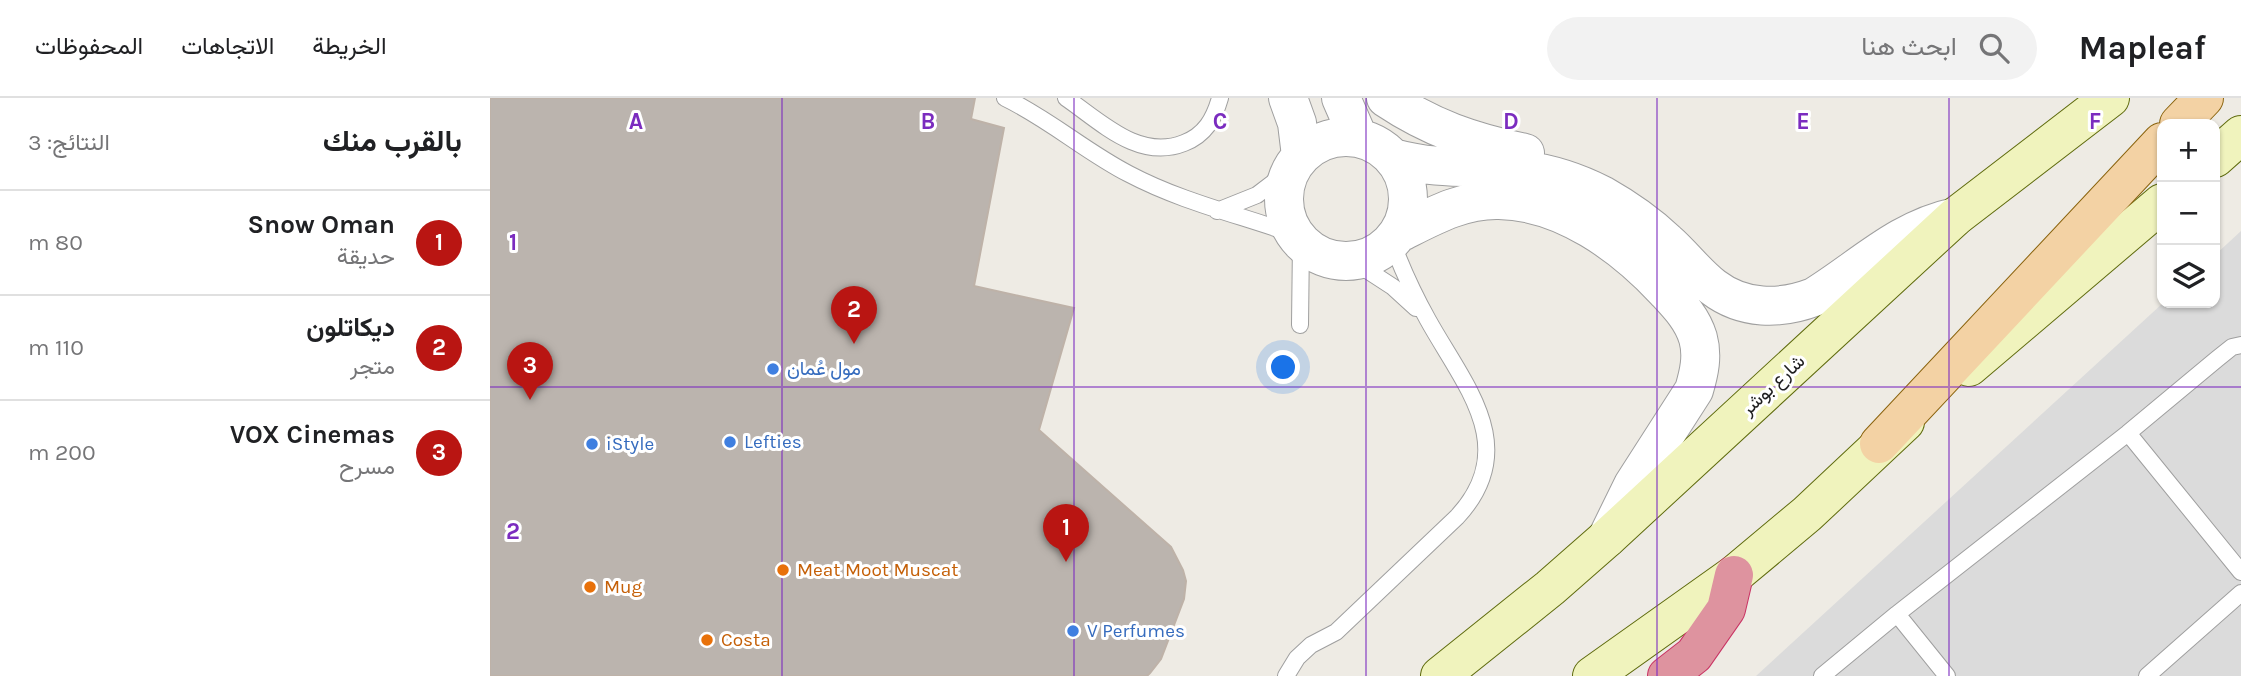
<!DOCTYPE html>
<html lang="ar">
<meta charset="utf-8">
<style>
:root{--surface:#fff;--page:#f2f2f2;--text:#202124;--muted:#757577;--line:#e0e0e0;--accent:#b91512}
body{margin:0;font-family:Karla,Vazirmatn,sans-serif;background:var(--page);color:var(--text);direction:rtl}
.controls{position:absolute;right:21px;top:21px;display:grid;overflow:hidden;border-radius:14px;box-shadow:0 2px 5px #0004}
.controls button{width:63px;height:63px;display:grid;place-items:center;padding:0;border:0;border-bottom:2px solid var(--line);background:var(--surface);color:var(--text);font:35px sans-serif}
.you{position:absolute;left:794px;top:270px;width:24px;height:24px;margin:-18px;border:5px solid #fff;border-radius:50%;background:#1a73e8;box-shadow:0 0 0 10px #1a73e833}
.badge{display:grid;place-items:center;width:46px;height:46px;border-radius:50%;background:var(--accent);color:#fff;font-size:23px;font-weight:700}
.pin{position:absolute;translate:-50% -58px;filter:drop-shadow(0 2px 4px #0008)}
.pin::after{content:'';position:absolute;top:37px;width:24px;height:21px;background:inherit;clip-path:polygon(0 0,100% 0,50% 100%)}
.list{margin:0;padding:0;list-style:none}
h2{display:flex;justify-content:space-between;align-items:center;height:91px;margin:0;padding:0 28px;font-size:30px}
h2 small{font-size:23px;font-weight:400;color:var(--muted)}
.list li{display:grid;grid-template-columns:46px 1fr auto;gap:21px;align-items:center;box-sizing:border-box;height:105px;padding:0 28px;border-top:2px solid var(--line)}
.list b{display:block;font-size:26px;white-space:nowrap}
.list p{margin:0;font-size:23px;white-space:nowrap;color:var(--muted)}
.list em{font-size:23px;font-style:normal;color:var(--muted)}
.icon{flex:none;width:38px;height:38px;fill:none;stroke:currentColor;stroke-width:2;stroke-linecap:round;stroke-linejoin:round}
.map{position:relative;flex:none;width:1751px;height:578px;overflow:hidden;direction:ltr}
header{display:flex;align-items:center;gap:42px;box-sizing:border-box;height:98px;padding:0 35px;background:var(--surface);border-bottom:2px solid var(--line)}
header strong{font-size:33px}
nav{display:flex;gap:38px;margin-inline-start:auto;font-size:24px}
.search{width:490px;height:63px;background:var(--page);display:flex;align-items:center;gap:18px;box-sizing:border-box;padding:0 24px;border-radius:38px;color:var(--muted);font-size:26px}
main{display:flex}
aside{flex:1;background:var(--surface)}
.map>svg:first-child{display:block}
</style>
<header>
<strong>Mapleaf</strong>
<div class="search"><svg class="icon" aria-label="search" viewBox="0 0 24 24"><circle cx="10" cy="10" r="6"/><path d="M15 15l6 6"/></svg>ابحث هنا</div>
<nav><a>الخريطة</a><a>الاتجاهات</a><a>المحفوظات</a></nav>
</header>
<main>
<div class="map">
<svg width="1751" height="578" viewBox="0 0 1751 578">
<rect width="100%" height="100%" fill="#eeebe4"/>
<path fill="#dbdbdb" d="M1751,133V578H1266L1673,205H1725V157Z"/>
<path fill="#bbb4ae" stroke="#beb2a8" stroke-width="2" d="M0,0H485L481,21L514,30L484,188L584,210L549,332L681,449L693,472L696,483L694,501L671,561L660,575L657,578H0Z"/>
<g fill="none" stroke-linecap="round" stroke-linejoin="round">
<defs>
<path id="service" d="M515,0C559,21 596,54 639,76C692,104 750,117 806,137
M576,0C611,24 649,63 694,45C715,37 724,21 730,0
M727,113L767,97L801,71
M863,163L903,189L926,210
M810,227L811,144
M1638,335L1751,474
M1407,516L1457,578
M796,578L807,560L821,547L846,534L967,419C1032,349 974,287 938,222C924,197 912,171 902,144
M1332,578L1407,516L1638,335L1727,261L1742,249L1751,247
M1657,578L1751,495"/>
<path id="tertiary" d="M798,0L807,25L811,58
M851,0L868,39
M896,0C941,30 982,44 1035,55
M794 101a62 62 0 1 1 124 0a62 62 0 1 1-124 0Z
M903,60C946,72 982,68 1025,71C1055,74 1085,83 1112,97C1135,110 1158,126 1177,144C1193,158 1206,176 1223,189C1253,212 1290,212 1324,199C1371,170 1409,131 1465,119
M909,135C941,119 972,101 1009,102C1073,103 1133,147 1175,192C1188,206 1202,220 1208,240C1213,258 1209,275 1204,292L1143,387L1117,440"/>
<path id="secondary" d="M1725,60L1751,37
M1479,269L1672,105
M950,578L1060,490L1117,440L1465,119L1620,0
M1102,578L1244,477L1317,416L1415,324"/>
<path id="primary" d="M1689,26L1714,0
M1389,346L1672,44"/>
<path id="motorway" d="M1177,578L1204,557L1236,511L1244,477"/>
</defs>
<use href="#service" stroke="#9f9f9f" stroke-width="18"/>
<use href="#tertiary" stroke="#9f9f9f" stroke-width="40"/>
<use href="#secondary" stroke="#5f6b0e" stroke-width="40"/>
<use href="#primary" stroke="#8a630d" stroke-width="40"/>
<use href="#motorway" stroke="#c93464" stroke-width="40"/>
<use href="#service" stroke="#fff" stroke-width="16"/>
<use href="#tertiary" stroke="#fff" stroke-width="38"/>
<use href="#secondary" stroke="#f0f3bd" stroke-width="38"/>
<use href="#primary" stroke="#f3d2a4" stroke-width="38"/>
<use href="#motorway" stroke="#de939f" stroke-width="38"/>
</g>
<path fill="none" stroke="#7b2cbf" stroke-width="2" stroke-opacity="0.55" d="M292,0V578M584,0V578M876,0V578M1167,0V578M1459,0V578M0,289H1751"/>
<g fill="#3f7fe0" stroke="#fff" stroke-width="2.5">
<circle cx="283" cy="271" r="7"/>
<circle cx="240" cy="344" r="7"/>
<circle cx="102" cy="346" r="7"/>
<circle cx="583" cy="533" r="7"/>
</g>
<g fill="#e8710a" stroke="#fff" stroke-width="2.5">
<circle cx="293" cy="472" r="7"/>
<circle cx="100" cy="489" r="7"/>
<circle cx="217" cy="542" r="7"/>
</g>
<g text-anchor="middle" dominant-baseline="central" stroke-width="6" stroke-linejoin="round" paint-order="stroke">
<g font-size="19" fill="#366cbe" stroke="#fff" text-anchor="start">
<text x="297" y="271">مول عُمان</text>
<text x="254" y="344">Lefties</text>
<text x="116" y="346">iStyle</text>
<text x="597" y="533">V Perfumes</text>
</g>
<g font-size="19" fill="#1e1e1e" stroke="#fff">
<text transform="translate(1283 287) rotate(-43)">شارع بوشر</text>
</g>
<g font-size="19" fill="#c56008" stroke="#fff" text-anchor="start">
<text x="307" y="472">Meat Moot Muscat</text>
<text x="114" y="489">Mug</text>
<text x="231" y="542">Costa</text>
</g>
</g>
<g font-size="23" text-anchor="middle" font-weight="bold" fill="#7b2cbf" stroke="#fff" stroke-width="6" stroke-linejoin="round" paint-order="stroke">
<text x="146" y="31">A</text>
<text x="438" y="31">B</text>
<text x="730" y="31">C</text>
<text x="1021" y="31">D</text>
<text x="1313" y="31">E</text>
<text x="1605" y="31">F</text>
<text x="23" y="152">1</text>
<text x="23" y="441">2</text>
</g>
</svg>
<div class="controls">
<button>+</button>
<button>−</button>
<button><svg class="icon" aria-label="layers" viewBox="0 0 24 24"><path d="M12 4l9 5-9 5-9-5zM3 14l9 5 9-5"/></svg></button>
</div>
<div class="you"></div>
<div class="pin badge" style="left:576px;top:464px">1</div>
<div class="pin badge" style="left:364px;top:246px">2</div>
<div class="pin badge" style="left:40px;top:302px">3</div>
</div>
<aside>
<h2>بالقرب منك<small>النتائج: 3</small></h2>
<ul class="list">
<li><span class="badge">1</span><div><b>Snow Oman</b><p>حديقة</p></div><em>80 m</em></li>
<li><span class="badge">2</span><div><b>ديكاتلون</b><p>متجر</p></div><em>110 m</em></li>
<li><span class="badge">3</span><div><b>VOX Cinemas</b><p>مسرح</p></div><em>200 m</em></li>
</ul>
</aside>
</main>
